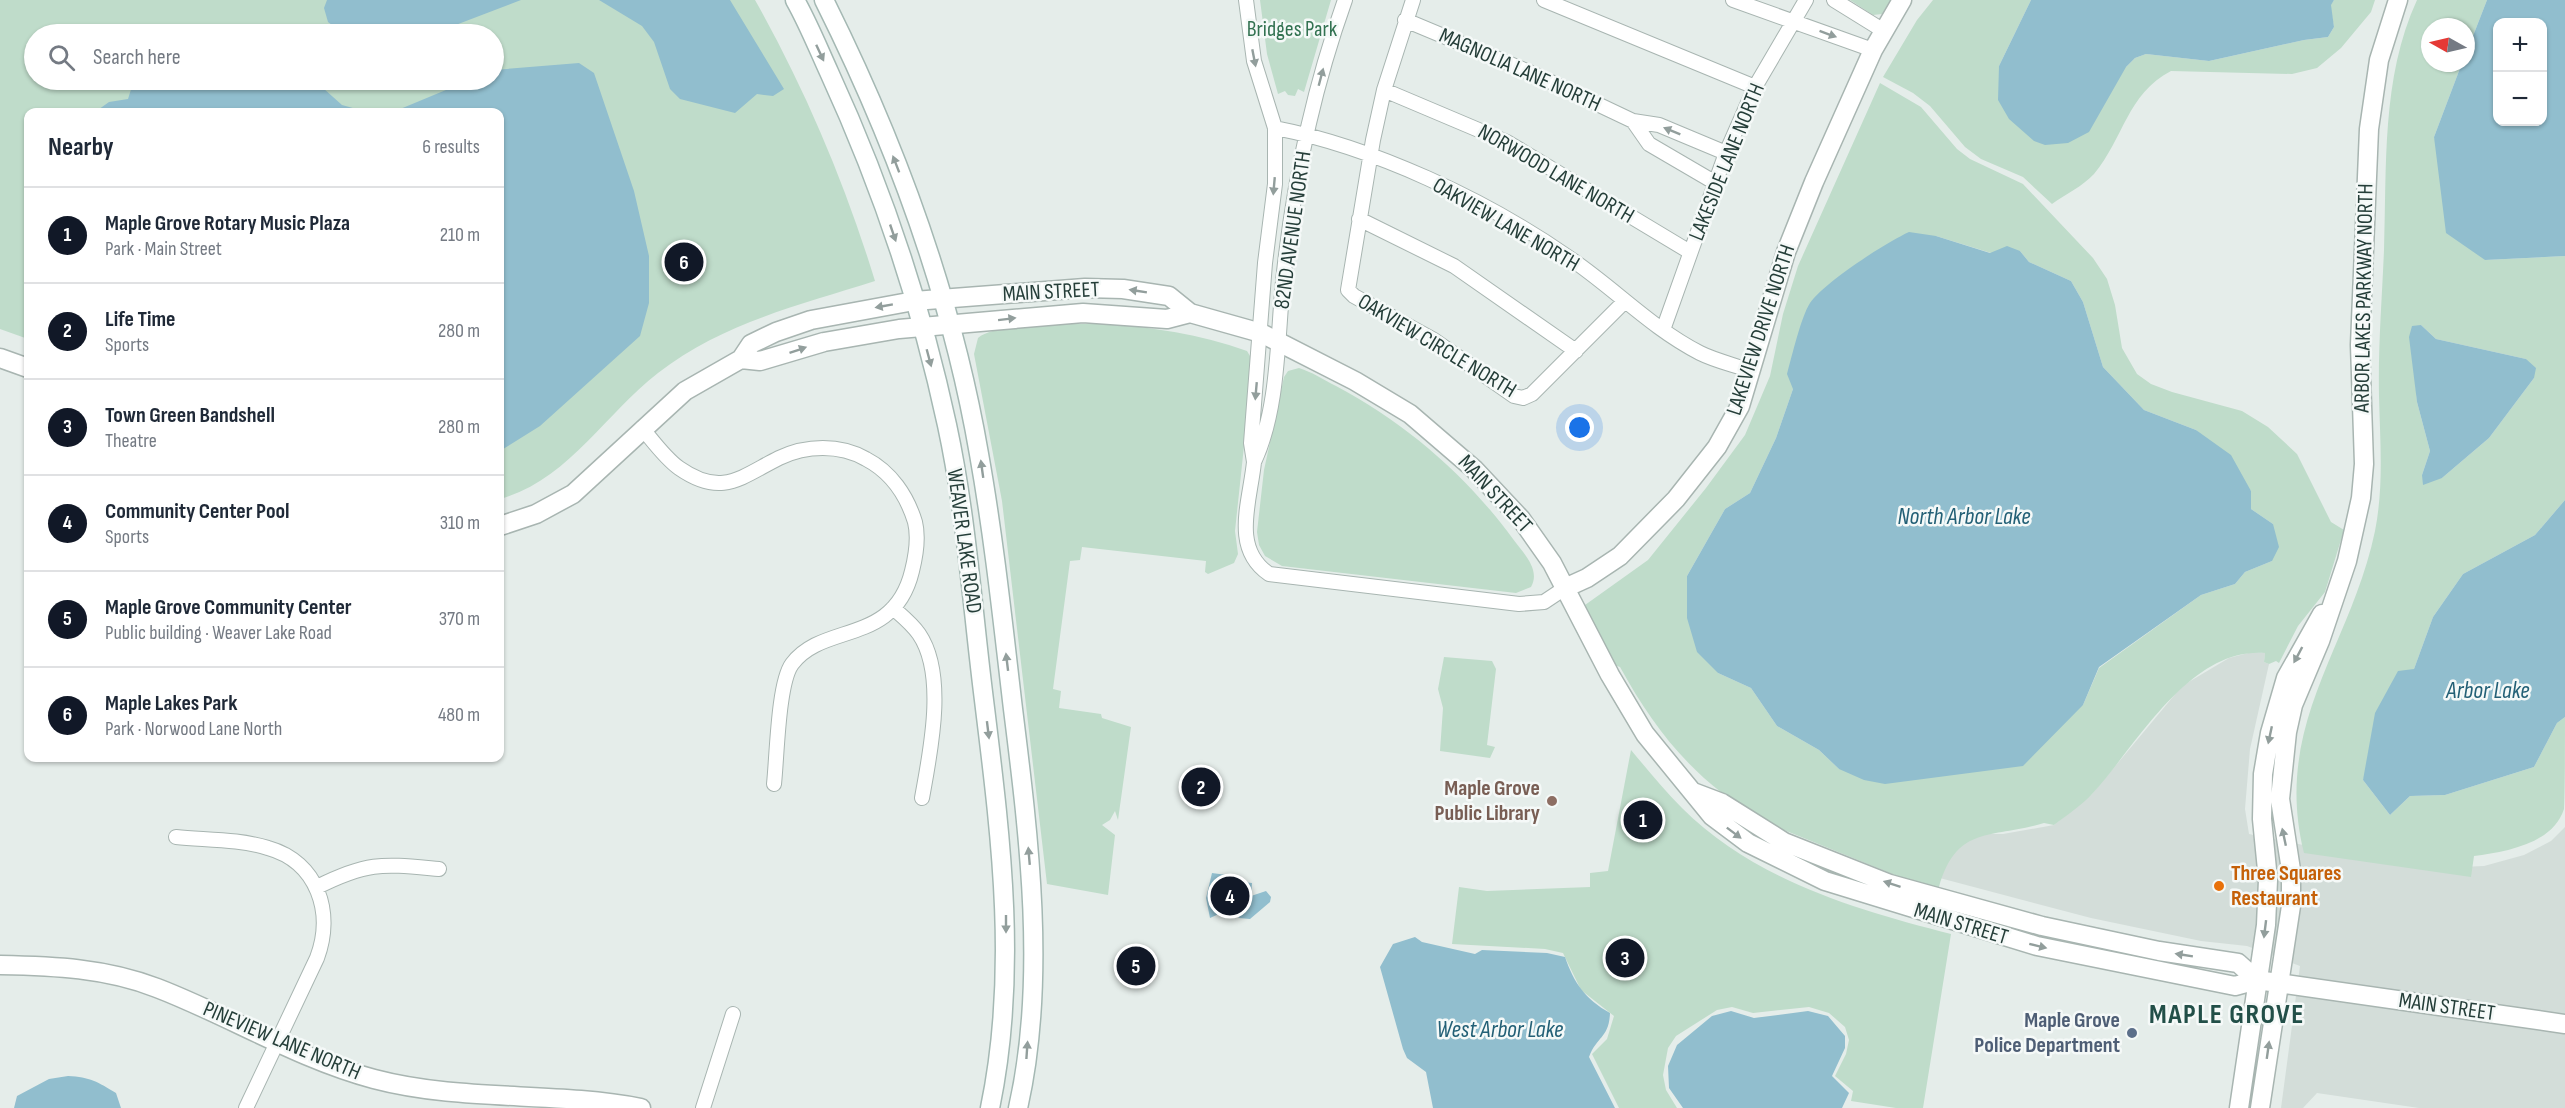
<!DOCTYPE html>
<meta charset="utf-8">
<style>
:root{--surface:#fff;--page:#f6f6f7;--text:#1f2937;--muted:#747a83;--line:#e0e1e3;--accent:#111827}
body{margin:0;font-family:"Sofia Sans Condensed",sans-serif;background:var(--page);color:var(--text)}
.controls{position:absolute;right:18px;top:18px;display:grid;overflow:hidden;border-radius:12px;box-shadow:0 2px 4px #0004}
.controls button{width:54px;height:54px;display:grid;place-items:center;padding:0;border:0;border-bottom:2px solid var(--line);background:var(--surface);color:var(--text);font:30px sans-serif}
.compass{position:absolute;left:2421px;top:18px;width:54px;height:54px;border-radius:50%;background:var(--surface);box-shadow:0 2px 4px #0004;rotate:278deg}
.you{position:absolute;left:1580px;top:428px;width:21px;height:21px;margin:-15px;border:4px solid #fff;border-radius:50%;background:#1a73e8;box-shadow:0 0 0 9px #1a73e833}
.badge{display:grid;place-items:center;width:39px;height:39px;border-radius:50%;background:var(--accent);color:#fff;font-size:20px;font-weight:700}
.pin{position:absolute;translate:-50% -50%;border:3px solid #fff;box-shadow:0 2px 6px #0006}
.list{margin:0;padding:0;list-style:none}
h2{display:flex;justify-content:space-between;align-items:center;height:78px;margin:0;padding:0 24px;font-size:26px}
h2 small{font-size:20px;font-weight:400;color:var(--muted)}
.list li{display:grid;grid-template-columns:39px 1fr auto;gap:18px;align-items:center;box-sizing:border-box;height:96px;padding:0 24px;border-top:2px solid var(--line)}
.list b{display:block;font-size:22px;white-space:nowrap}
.list p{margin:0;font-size:20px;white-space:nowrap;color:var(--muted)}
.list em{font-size:20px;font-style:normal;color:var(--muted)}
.icon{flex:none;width:33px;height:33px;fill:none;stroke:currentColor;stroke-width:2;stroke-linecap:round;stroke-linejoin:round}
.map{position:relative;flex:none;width:2565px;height:1108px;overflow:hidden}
.search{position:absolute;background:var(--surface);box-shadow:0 2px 4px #0004;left:24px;top:24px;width:480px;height:66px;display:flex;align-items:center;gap:15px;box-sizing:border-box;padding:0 21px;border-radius:33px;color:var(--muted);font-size:22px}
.panel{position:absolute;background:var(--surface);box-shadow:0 2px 4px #0004;left:24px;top:108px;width:480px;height:654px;border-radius:12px}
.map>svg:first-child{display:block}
</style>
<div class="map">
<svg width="2565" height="1108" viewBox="0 0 2565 1108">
<rect width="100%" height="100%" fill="#e5edea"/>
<path fill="#d3ddd9" d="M2252,652L2265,653L2264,662L2269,664L2250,749L2245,809L2249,834L2392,863L2439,868L2484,866L2524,855L2551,841L2565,827V1108H2419L2317,1093L2303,1108H2281L2300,966L2247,946L2201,941L2091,918L1936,877L1879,834H2003L2054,825L2092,794L2182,686L2229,658Z"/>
<path fill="#bfdcca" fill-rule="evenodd" d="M0,0H755C805,89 845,183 875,281C800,305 722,323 658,373C604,415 568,480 500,499V112H28V339L0,329ZM34,34H494V80H34Z
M1260,0H1331L1304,92L1298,89L1295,96L1288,95L1285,91L1278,94L1267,54Z
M1850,0H1892L1882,14L1873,15Z
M1933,0H2031L1999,66L2126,67L2135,58L2146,54L2209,61L2304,40L2328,37L2334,27L2330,5L2334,0H2375L2371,12L2341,48L2317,68L2292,74L2171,71C2127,94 2124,138 2094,174C2083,186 2066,194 2052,204L2023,177L1981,159L1965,147L1930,106L1913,93L1883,77L1917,20Z
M2417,0H2487L2466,54V27H2430V63H2462L2434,137L2485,260L2565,256V500L2535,535L2463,574L2433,617L2414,669L2363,780L2390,815L2410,796L2445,795L2534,767L2557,723L2565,717C2565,736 2565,795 2564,809C2553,844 2505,852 2474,856L2471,877L2304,853C2272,724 2351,647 2375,531C2384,485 2380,442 2379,396C2378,347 2382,299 2384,250C2387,167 2381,78 2417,0ZM2421,325L2436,339L2526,359L2534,378L2489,438L2442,478L2422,475L2430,451L2417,402L2415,377Z
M1880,83L1921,107L1957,149L1970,159L2023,184L2093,258L2107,279L2115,305L2122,348L2137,374L2151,384L2172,392L2242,411L2268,427L2297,454L2331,522L2344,530L2325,592L2298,626L2279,663L2276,661L2269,664L2264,662L2265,653C2189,647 2137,745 2093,793C2082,805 2067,815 2054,825L2044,823C1992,839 1957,824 1939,887L1927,888L1784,830H1776C1758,817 1740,806 1722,793C1677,758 1647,716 1620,667L1612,664L1585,605L1648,560L1706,488L1745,435L1770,376L1783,314L1798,266ZM1936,236L1991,253L2020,251L2029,262L2071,281L2083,302L2103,367L2144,410L2196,430L2251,491V509L2273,524L2272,561L2245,572L2235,584L2201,595L2099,668L2083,705L1839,769L1819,750L1777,726L1751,688L1718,673L1687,576L1725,509L1750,493L1776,438L1793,389Z
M1103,324C1153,327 1199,334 1247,351L1253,361L1235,531L1238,554L1234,563L1208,574L1205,572L1206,561L1082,547L1080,560L1070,561L1053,689L1061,691L1059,708L1101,714L1102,718L1131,727L1118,820L1115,811L1110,820L1102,825L1115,835L1108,895L1047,884L1002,501L974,354L978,338C996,322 1077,324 1103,324Z
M1299,368C1312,372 1324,380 1336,386C1406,423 1467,476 1513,539C1523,553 1541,569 1531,587L1516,593L1282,566L1265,556L1259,545L1257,532L1264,470L1284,377L1288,371Z
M1444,657L1492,661L1496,669L1487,745L1495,747L1490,758L1440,751L1443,708L1438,689Z
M1631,750C1647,769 1664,790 1682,808C1754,880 1856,910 1951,934L1923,1108H1896L1851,1101L1853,1091L1835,1076L1846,1054L1849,1040L1845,1027L1829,1013L1809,1007L1753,1013L1732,1007L1717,1010L1676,1036L1668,1048L1663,1075L1666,1090L1677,1108H1619L1592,1054L1607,1039L1614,1016L1581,990L1563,953L1545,949L1452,944L1459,887L1487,891L1590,887V873L1608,871Z"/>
<path fill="#91bece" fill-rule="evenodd" d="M327,0H521L432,34H344L328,22L324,8Z
M599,0H730L784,89L773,96L757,94L735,113L680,99L670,89L654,42L642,26Z
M2031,0H2334L2331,5L2334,27L2328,37L2304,40L2209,61L2146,54L2135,58L2126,67L2089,132L2068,143L2045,145L2034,141L2009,119L1998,100L1999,66Z
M2487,0H2565V256L2485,260L2446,233L2434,137L2462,63H2466V54ZM2498,22H2542V122H2498Z
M579,63L594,73L634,191L649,256V303L640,336L540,426L500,451V112H393L470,80H494V70Z
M134,80H314L342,105L367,112H95L109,102L128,99Z
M1909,232L1936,236L1990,253L2007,246L2020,251L2029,262L2071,281L2083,302L2103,367L2144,410L2196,430L2231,455L2251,491V509L2273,524L2279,547L2272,561L2245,572L2235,584L2201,595L2099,667L2083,705L2023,766L1885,784L1864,780L1839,769L1819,750L1777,726L1751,688L1718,673L1697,652L1687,618V576L1725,509L1750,493L1776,438L1793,389L1787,374C1792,356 1801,317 1810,303C1825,282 1885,243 1909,232Z
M2421,325L2436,339L2526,359L2536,368L2534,378L2489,438L2442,478L2423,485L2422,475L2430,451L2417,402L2409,337L2412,326Z
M2565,500V717L2557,723L2534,767L2445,795L2410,796L2390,815L2363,780L2375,713L2398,671L2414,669L2433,617L2463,574L2535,535Z
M1212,873L1241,877V882L1252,883L1251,896L1266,891L1271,897L1270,902L1250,919L1239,918L1232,908L1210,918L1206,898Z
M1415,937L1422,942L1475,954L1482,950L1547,953L1565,957C1574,983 1585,999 1610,1013C1609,1038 1597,1036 1589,1057L1615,1108H1433L1426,1072L1407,1058L1403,1049L1380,967L1393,944Z
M1731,1011L1754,1018L1808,1011L1828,1016L1845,1036V1048L1832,1076L1849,1093L1842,1108H1683L1669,1088L1668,1066L1677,1045L1712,1016Z
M68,1076C90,1077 98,1082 116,1093L121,1108H14L17,1096L49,1079Z"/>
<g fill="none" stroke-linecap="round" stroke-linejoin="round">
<defs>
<path id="minor" d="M1246,0L1254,61L1275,128V184L1265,263L1251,443L1254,462C1280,407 1277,332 1284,272C1294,180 1314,87 1345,0
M1413,0L1384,90L1373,140L1348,290L1354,296L1434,340L1514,396L1523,398L1532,394L1625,301
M1544,0L1755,87
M1733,0L1873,50
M1834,0L1884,31
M1405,20L1534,74L1633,121
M1384,90L1507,142L1690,252
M1275,128C1373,147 1486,200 1568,257C1613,287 1651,328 1700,353C1716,361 1735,365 1751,371
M1714,182L1649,144L1633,121L1659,125L1726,153
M1359,219L1454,266L1576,351
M1663,330L1726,153L1755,87L1806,0
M642,428C653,441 665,458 679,468C722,498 741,477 779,458C806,445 840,444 866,459C891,472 907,496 915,522C919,538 916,555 912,571C894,646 823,622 792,664C778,683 777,757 774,784
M1254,462C1250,502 1231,548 1269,574L1519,604L1544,602L1565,588
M893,608C902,616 912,624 919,634C947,675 930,753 922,798
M176,837C206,840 239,839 268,848C318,862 334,913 317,958L246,1108
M317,887C369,861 383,864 439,869
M703,1108L733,1014"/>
<path id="tertiary" d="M0,358L28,368
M741,359L760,361L824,342L899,329L1083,313L1167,319L1190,313
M500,526L536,514L573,494L685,391L741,359L751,344L776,332L811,320L914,301L1085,288L1123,289L1169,296L1190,313L1261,333L1355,381L1410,414L1474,469L1521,519L1552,563L1610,675L1645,734L1712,816L1748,843L1825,881L2037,946L2235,986L2257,980L2565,1024
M1565,588L1587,578L1620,556L1676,499L1717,447L1740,406L1786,252L1814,182L1873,50L1902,0
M1693,792L1722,803L1784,842L1890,884L2042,926L2159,951L2238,963L2257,980
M0,965C53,966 106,968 157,988C230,1016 298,1059 374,1079C461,1102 553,1091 641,1108
M2239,1108L2266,925L2268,880L2262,819L2263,774L2270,733L2286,678L2322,614
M2260,1108L2291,906V870L2280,799L2287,732L2293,705L2320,641L2347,561L2361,498L2364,464L2360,345L2369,129L2379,60L2398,0"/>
<path id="secondary" d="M795,0C808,23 818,48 829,72C881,185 921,304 947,425C966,513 972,603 983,692C1000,831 1019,969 990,1108
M824,0C895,142 952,297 979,454C994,538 1003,624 1013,709C1029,837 1047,981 1018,1108"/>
</defs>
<use href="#minor" stroke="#a8b5b1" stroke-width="16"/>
<use href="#tertiary" stroke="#a8b5b1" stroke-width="21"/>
<use href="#secondary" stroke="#a4b8b3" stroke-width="21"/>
<use href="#minor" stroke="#fff" stroke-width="14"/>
<use href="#tertiary" stroke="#fff" stroke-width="18"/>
<use href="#secondary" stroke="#fff" stroke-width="18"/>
</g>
<defs><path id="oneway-solid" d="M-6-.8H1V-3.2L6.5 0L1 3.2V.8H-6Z" transform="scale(1.5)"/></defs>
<g fill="#929e9c">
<use href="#oneway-solid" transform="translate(1828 34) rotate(20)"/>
<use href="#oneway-solid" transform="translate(820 53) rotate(65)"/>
<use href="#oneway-solid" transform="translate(1254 58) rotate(79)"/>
<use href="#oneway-solid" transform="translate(1321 77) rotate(-75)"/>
<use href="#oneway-solid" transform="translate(1672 131) rotate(-158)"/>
<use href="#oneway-solid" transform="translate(896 164) rotate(-111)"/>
<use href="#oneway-solid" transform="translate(1274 186) rotate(95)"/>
<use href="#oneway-solid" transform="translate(893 233) rotate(71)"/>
<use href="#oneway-solid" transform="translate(1138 291) rotate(-171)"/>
<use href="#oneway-solid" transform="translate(884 306) rotate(170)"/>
<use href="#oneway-solid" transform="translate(1007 319) rotate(-7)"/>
<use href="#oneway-solid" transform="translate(798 350) rotate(-19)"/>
<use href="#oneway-solid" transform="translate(929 358) rotate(75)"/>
<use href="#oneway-solid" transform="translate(1256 391) rotate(95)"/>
<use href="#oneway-solid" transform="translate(982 469) rotate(-98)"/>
<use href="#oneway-solid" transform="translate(2298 655) rotate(118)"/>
<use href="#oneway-solid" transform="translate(1007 662) rotate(-97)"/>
<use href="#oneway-solid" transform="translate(988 730) rotate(83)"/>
<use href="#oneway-solid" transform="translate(2270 735) rotate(102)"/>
<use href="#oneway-solid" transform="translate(1734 833) rotate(37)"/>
<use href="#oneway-solid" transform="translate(2284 837) rotate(-102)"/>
<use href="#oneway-solid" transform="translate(1029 856) rotate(-95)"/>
<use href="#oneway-solid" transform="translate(1892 884) rotate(-162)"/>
<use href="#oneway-solid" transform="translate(1006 924) rotate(90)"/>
<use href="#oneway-solid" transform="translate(2265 929) rotate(97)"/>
<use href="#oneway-solid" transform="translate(2038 946) rotate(14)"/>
<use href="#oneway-solid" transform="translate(2184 955) rotate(-171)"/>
<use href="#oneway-solid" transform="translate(1027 1050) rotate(-86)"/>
<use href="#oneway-solid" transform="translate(2268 1050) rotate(-82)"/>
</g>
<circle fill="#8d6e63" stroke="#f5f9f8" stroke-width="2" cx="1552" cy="801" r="6"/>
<circle fill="#e8710a" stroke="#f5f9f8" stroke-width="2" cx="2219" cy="886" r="6"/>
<circle fill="#5c6f8a" stroke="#f5f9f8" stroke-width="2" cx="2132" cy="1033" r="6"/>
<g text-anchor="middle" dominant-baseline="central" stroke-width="5" stroke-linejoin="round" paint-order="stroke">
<g font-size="22" fill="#327251" stroke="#f5f9f8">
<text x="1292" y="29">Bridges Park</text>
</g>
<g font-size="22" fill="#253e39" stroke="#f5f9f8">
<text transform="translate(1520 70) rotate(24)">MAGNOLIA LANE NORTH</text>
<text transform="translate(1727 162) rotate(-68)">LAKESIDE LANE NORTH</text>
<text transform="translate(1556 174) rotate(30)">NORWOOD LANE NORTH</text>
<text transform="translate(1506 225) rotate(30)">OAKVIEW LANE NORTH</text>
<text transform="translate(1293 230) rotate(-82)">82ND AVENUE NORTH</text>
<text transform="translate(1051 292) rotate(-3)">MAIN STREET</text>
<text transform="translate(2364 298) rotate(-89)">ARBOR LAKES PARKWAY NORTH</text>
<text transform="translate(1761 330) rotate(-72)">LAKEVIEW DRIVE NORTH</text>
<text transform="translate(1437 346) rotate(31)">OAKVIEW CIRCLE NORTH</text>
<text transform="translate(1495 494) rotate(47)">MAIN STREET</text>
<text transform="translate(964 541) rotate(82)">WEAVER LAKE ROAD</text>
<text transform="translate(1961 924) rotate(17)">MAIN STREET</text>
<text transform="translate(2447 1007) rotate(8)">MAIN STREET</text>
<text transform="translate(282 1041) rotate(23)">PINEVIEW LANE NORTH</text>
</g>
<g font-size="22" font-weight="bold" fill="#785e54" stroke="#f5f9f8" text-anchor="end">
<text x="1540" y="788">Maple Grove<tspan x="1540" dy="25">Public Library</tspan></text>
</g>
<g font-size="22" font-weight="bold" fill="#c56008" stroke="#f5f9f8" text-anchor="start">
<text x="2231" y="873">Three Squares<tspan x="2231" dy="25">Restaurant</tspan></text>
</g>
<g font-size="22" font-weight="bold" fill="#4e5e75" stroke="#f5f9f8" text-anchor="end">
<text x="2120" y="1020">Maple Grove<tspan x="2120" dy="25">Police Department</tspan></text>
</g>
<g font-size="24" font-style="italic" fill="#236076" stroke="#f5f9f8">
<text x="1964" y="516">North Arbor Lake</text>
<text x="2488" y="690">Arbor Lake</text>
<text x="1500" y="1029">West Arbor Lake</text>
</g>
<g font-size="28" font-weight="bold" letter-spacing="1.5" fill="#224f48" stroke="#f5f9f8">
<text x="2227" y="1014">MAPLE GROVE</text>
</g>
</g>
</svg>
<div class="controls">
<button>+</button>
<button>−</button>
</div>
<svg class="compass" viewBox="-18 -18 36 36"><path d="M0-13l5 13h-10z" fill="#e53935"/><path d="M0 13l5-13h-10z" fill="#747a83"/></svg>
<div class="you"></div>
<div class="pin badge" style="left:1643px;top:820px">1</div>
<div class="pin badge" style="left:1201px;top:787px">2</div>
<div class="pin badge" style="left:1625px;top:958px">3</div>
<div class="pin badge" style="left:1230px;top:896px">4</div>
<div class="pin badge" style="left:1136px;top:966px">5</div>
<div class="pin badge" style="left:684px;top:262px">6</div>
<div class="search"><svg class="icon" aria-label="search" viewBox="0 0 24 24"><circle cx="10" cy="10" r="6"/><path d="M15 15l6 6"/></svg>Search here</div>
<section class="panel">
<h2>Nearby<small>6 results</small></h2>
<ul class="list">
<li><span class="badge">1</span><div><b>Maple Grove Rotary Music Plaza</b><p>Park · Main Street</p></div><em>210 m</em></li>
<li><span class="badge">2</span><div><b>Life Time</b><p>Sports</p></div><em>280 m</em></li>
<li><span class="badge">3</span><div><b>Town Green Bandshell</b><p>Theatre</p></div><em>280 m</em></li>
<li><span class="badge">4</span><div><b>Community Center Pool</b><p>Sports</p></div><em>310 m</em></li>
<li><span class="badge">5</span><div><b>Maple Grove Community Center</b><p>Public building · Weaver Lake Road</p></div><em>370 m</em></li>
<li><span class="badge">6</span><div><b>Maple Lakes Park</b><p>Park · Norwood Lane North</p></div><em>480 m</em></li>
</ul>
</section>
</div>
